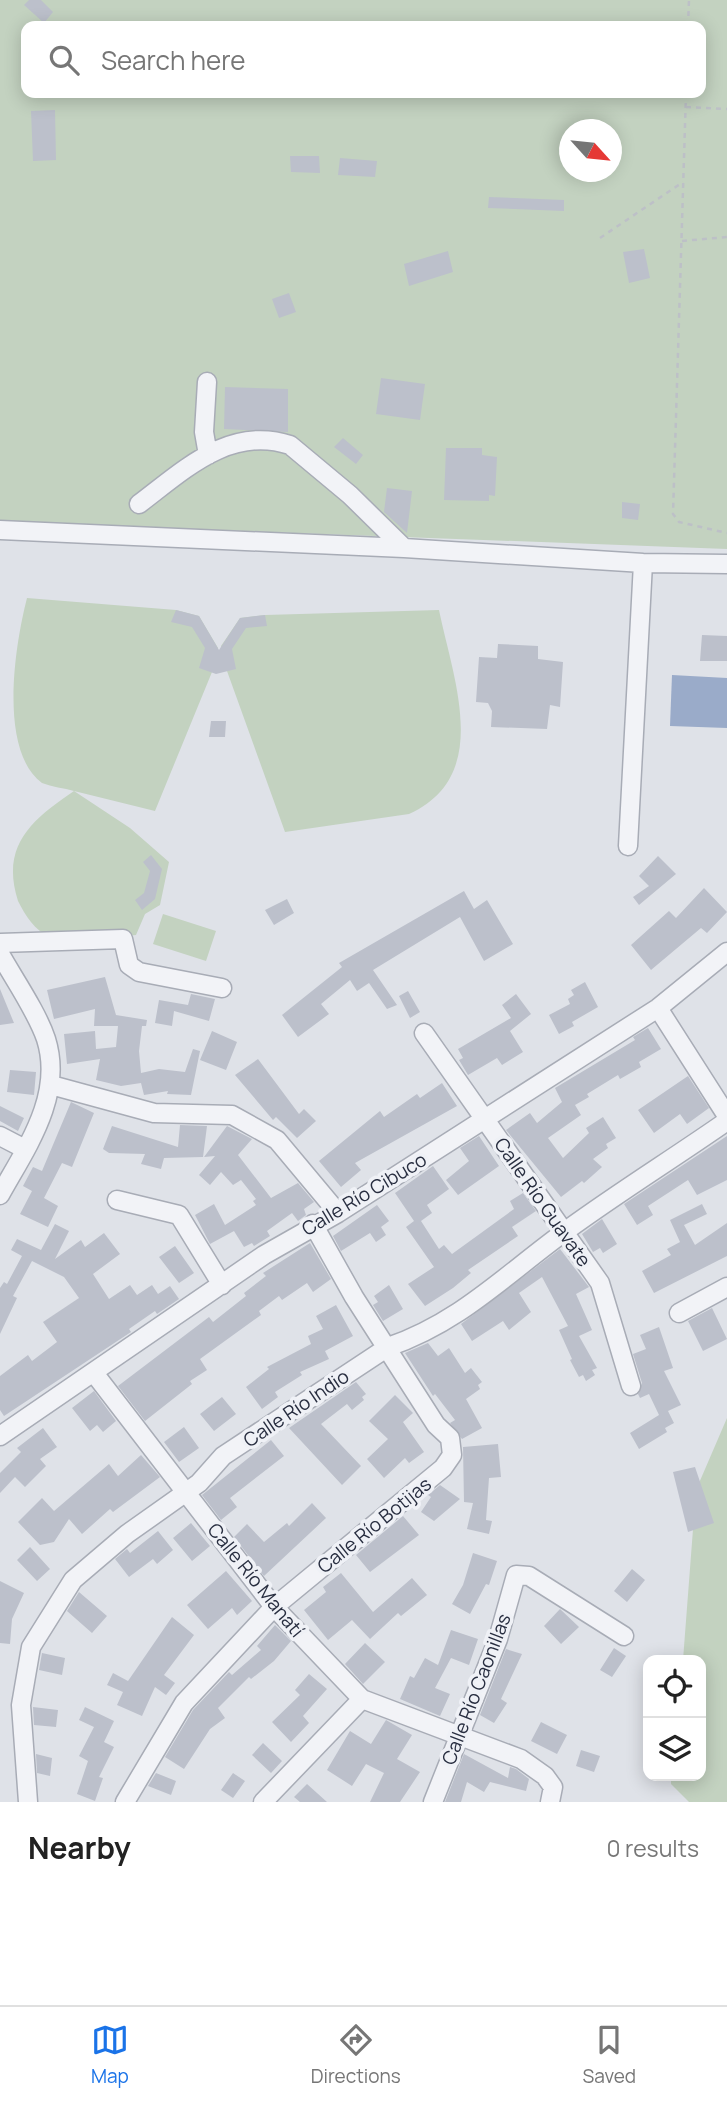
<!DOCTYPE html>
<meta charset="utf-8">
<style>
:root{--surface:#fff;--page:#f6f6f6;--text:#222;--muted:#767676;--line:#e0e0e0;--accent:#1a73e8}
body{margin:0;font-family:Manrope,sans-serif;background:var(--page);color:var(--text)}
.controls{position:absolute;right:21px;bottom:21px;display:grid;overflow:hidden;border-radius:14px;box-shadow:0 4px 18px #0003}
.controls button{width:63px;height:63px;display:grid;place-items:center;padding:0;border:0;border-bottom:2px solid var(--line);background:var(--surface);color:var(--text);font:35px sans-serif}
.compass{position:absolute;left:559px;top:119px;width:63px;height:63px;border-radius:50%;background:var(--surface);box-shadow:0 4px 18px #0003;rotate:117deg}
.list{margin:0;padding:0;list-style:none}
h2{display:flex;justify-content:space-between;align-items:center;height:91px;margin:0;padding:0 28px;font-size:30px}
h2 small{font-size:23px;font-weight:400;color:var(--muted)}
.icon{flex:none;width:38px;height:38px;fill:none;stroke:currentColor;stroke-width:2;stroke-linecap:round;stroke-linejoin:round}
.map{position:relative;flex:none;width:727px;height:1802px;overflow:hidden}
.search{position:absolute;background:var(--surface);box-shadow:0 4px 18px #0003;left:21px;right:21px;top:21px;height:77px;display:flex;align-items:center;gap:18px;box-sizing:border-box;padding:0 24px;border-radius:14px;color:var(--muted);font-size:26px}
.sheet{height:203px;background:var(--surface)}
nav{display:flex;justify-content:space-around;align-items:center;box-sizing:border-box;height:98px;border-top:2px solid var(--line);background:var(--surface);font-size:19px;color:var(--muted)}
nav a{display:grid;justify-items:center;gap:4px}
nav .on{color:var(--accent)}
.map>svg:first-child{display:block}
</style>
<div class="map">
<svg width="727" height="1802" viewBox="0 0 727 1802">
<rect width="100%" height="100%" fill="#dfe2e8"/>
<path fill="#c3d2c0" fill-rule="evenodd" d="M0,0H727V549L0,522ZM26,26H701V93H26ZM570,130H612V172H570Z
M27,598L176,610L199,616L218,648L212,672L155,811L74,791L130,828L169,862L160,905L145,914L136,935C120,936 60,942 50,937C35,931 25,915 18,901C0,845 33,819 74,791C64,788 52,787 42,783C0,752 13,653 27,598Z
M439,610C453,679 493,776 409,814L285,832L227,671L221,646L240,618L265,615Z
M163,914L216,931L206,961L153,944Z
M727,1418V1802H689L671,1784V1776H701V1660H683L696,1490Z"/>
<path fill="#9aabc9" d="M672,675L727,678V728L670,726Z"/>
<path fill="#bcc0cb" d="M29,0H41L53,12L44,23L24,5Z
M55,110L56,160L33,161L31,111Z
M290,156H319L320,173L291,172Z
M340,158L377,161L375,177L338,175Z
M489,197L564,200V211L488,208Z
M644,249L650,278L629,283L623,252Z
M448,251L453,272L409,286L404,264Z
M289,293L296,312L279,318L272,299Z
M381,378L425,384L420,420L376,414Z
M225,387L288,389V432L224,429Z
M343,438L363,455L356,464L334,447Z
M446,448H482V455L497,457L495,496L489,495V501L444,500Z
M387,488L412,491L407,533L384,512Z
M622,502L640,504L638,520L622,518Z
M176,610L199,616L219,650L240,618L265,615L267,626L246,628L232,649L236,669L216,674L199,668L205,648L192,627L171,622Z
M702,635L727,636V661H700Z
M498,644L538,646V659L563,662L560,707L550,705L547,729L491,727L492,711L488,703L476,702L479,657L497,658Z
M211,721H226L225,737H209Z
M151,855L162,869L155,899L142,910L135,900L144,893L150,871L143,862Z
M658,856L676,874L639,905L633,897L649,886L639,876Z
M704,888L727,912L707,933L701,928L651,970L631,945L669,911L676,918Z
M464,891L474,909L487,900L513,944L484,961L460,917L373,970L397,1005L387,1009L369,983L357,991L350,980L321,1004L329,1014L298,1037L282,1015L342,967L339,963Z
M287,899L294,913L274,925L265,910Z
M105,977L116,1015L147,1020L146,1026H142L139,1051L141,1073L159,1069L185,1072L193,1049L200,1051L191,1095L167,1094L168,1091L144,1095L141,1083L121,1086L96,1080L100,1059L67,1064L64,1034L95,1031L96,1049L116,1047L118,1026H94L95,1009L54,1019L47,990Z
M585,982L598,1007L572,1022L574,1026L559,1034L549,1015L570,1004L568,999L574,995L571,990Z
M0,989L14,1023L0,1025Z
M408,991L420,1012L410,1018L399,996Z
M191,994L215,999L209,1021L174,1011L172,1026L155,1023L159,1000L188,1005Z
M516,994L531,1014L510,1031L523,1052L502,1065L497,1058L468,1075L459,1060L463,1058L458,1049L511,1018L502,1005Z
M648,1028L661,1049L639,1062L641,1067L620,1079L618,1075L587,1094L589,1097L575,1105L581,1115L548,1138L563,1158L589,1133L586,1128L603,1117L616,1138L606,1144L608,1148L593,1159L602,1167L584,1183L582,1181L561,1197L506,1130L530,1113L537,1123L562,1102L555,1088L635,1040L633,1037Z
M212,1031L237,1042L226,1070L200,1060Z
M258,1059L299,1114L304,1109L316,1121L297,1138L276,1117L273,1120L235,1075Z
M10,1070L36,1072L34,1095L7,1092Z
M688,1076L709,1108L687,1124L680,1114L654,1133L638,1110Z
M442,1083L457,1106L355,1163L361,1170L341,1187L319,1161L380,1111L384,1117L417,1094L420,1098Z
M71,1102L94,1113L72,1167L62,1163L44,1198L58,1206L48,1227L20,1214L32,1191L23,1186L33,1167L42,1171Z
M0,1106L24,1118L18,1131L0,1121Z
M180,1125L207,1126L203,1157L164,1158L161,1169L141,1164L145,1154L109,1153L103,1149L112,1126L178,1147Z
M227,1126L252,1139L238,1155L271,1198L298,1183L314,1202L304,1209L306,1215L298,1221L292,1213L267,1231L270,1236L254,1246L252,1243L244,1247L234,1231L210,1244L195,1215L214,1204L225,1225L256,1205L253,1201L256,1199L241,1180L233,1185L221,1172L210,1185L199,1175L215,1156L204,1157Z
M479,1136L499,1166L458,1195L446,1180L469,1161L460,1148Z
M727,1136V1180L697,1195L688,1180L648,1206L653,1215L637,1225L624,1204Z
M433,1166L449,1189L427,1205L432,1213L421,1221L439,1249L444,1245L452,1254L514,1209L510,1201L523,1193L536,1211L512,1227L518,1236L468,1270L471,1273L453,1288L425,1306L408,1284L434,1267L406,1227L414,1221L395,1193Z
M702,1204L707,1214L684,1225L695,1245L727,1223V1256L654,1293L642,1271L671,1255L667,1249L680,1242L670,1220Z
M377,1205L389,1221L381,1227L386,1235L376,1242L370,1233L341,1251L333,1236Z
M602,1219L617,1244L603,1253L600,1248L593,1252L582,1234Z
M55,1224L69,1231L55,1259L81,1240L85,1247L104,1233L120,1254L93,1274L109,1299L130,1285L137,1295L152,1285L158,1294L170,1286L179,1299L157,1314L155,1311L129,1329L131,1332L4,1416L0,1410V1376L28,1355L32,1361L57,1342L43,1322L79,1298L64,1277L32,1261L13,1296L17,1298L0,1334V1288L4,1282L7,1284L22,1256L11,1250L17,1239L41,1250Z
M310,1243L331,1279L313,1292L307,1283L282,1300L279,1296L259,1311L261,1315L200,1359L207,1370L190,1381L192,1384L145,1421L118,1386L209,1317L213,1322L246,1296L244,1293L266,1276L263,1273Z
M175,1246L194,1273L179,1283L159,1257Z
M560,1249L589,1287L576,1294L592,1330L579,1336L597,1368L592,1370L595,1375L586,1381L583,1375L579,1377L570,1360L572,1359L559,1330L568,1326L542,1277L519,1293L531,1312L509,1330L503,1321L472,1341L461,1324Z
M389,1285L403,1309L383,1321L373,1305L378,1302L374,1296Z
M336,1305L353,1336L325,1351L329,1359L300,1372L302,1375L275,1392L278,1397L262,1409L246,1387L269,1369L267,1367L311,1344L308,1336L323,1329L316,1316Z
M712,1308L727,1339L703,1351L688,1321Z
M659,1327L673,1368L664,1371L681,1405L668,1411L674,1423L665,1428L667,1432L639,1449L630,1433L659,1415L649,1394L640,1398L638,1394L642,1383L633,1354L646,1349L640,1335Z
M428,1343L438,1356L449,1348L465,1373L471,1368L482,1382L478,1385L480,1389L466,1399L482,1428L462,1439L450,1423L455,1420L435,1394L433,1396L405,1353Z
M356,1382L366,1394L362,1397L364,1400L352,1410L347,1404L321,1424L361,1466L342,1485L289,1428Z
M94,1391L116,1421L103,1432L97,1425L90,1431L72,1408Z
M395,1395L413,1413L403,1422L424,1452L409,1463L405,1458L384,1478L367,1459L388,1439L369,1421Z
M222,1397L236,1414L214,1431L200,1414Z
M184,1427L199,1448L179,1462L164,1442Z
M43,1428L57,1447L40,1459L46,1466L25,1487L15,1477L0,1493V1473L21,1452L17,1448Z
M271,1440L284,1456L230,1498L237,1507L221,1520L202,1495Z
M498,1444L501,1477L489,1478L486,1520L492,1521L489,1534L467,1529L473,1503L464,1502L463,1447Z
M141,1455L160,1477L113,1512L110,1509L82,1534L69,1519L54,1542L40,1545L18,1522L42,1498L54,1511L109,1464L118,1476Z
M695,1467L714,1523L688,1532L673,1472Z
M440,1485L460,1499L434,1521L421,1512L431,1497L428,1495Z
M312,1503L326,1518L264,1576L234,1537L247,1524L264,1542L287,1523L289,1526Z
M403,1516L419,1535L370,1572L356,1555Z
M191,1523L210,1546L192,1561L173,1538Z
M158,1531L173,1550L157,1564L153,1559L129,1577L115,1559L127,1549L130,1553Z
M30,1547L50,1569L37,1581L17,1560Z
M473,1553L497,1561L489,1585L486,1584L470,1614L452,1604L463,1585Z
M632,1569L645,1580L627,1602L614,1591Z
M226,1571L252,1601L237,1615L232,1608L208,1629L187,1605Z
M341,1573L373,1612L412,1578L427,1595L401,1616L398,1613L370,1639L352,1620L328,1640L304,1610L326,1592L323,1587Z
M0,1581L24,1593L12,1619L10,1644L0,1643Z
M79,1592L107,1616L92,1633L67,1611Z
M560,1609L579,1627L561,1644L544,1626Z
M172,1617L194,1635L164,1675L175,1683L166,1695L155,1687L142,1716L117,1705L123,1692L107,1685L113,1673L128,1681Z
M275,1625L291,1641L274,1661L251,1679L249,1677L218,1708L225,1718L210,1729L184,1769L165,1757L193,1710L229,1672L232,1675L261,1650L257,1646Z
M451,1630L478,1639L469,1665L451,1658L435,1688L450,1694L440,1716L400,1699L410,1676L414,1678L425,1658L438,1665Z
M365,1643L385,1662L363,1684L345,1664Z
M614,1648L626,1656L612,1677L600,1670Z
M506,1649L522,1654L501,1699L507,1703L494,1723L480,1715Z
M42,1653L65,1658L62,1675L39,1670Z
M309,1674L327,1689L303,1716L309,1723L291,1742L272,1722L300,1695L295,1690Z
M33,1707L58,1710L56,1727L34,1725Z
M85,1707L114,1721L104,1742L114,1747L99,1777L103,1778L95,1801L77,1794L88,1761L79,1756L94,1727L79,1720Z
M386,1720L412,1735L397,1759L420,1772L400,1802H370L384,1773L366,1764L352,1786L327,1770L350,1731L371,1744Z
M541,1722L567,1735L557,1754L531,1741Z
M263,1743L282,1761L271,1773L252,1755Z
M581,1750L600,1756L594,1772L576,1766Z
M36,1754L52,1758L50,1776L37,1773Z
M464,1754L508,1778L510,1767L516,1769L529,1779L526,1791L490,1782L484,1792L467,1782L461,1802H445Z
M156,1773L176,1781L171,1795L148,1786Z
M233,1773L245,1781L233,1798L221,1790Z
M307,1784L327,1802H300L294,1797Z"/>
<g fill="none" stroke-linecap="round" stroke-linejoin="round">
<defs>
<path id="minor" d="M207,382L204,432L208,455
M139,504C184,470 230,425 290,445L350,495L404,548
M0,530L404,548L643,563L727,564
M628,846L643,563
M0,943L123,939L129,965L139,972L222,988
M0,954C14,979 37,1012 46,1039C64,1096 26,1148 0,1195
M658,1008L727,1116
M424,1033L600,1283L631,1386
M51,1085L154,1113L232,1115L277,1140L338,1213
M0,1136L25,1149
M117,1200L179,1215L222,1285
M679,1313L727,1287
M94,1373L274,1607L362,1699L521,1759L545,1776L553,1787L550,1802
M0,1436L264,1255L338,1213L658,1008L727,952
M28,1802L21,1705L31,1647L73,1580L127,1534L199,1483L223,1456L388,1347C461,1322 506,1274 567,1230C619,1192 674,1158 727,1121
M125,1802L184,1703L274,1607L443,1468L452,1455L450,1438L436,1425L354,1297L313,1224
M263,1802L362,1699
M433,1802L498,1639L516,1575L529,1576L624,1636"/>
</defs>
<use href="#minor" stroke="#a8acb6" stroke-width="21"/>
<path stroke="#bdc0c7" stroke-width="2.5" stroke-dasharray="5 5" stroke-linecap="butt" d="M688,26L689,0
M686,93L673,514L679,522L727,533
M686,107L727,109
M600,238L683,182
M682,241L727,237"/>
<use href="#minor" stroke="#f2f3f7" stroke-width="18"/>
</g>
<g text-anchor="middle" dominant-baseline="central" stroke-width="7" stroke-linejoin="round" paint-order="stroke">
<g font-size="19" fill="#282e40" stroke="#eff1f6">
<text transform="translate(364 1194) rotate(-31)">Calle Río Cibuco</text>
<text transform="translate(543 1202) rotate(55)">Calle Río Guavate</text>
<text transform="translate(296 1408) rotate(-34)">Calle Río Indio</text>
<text transform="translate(374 1525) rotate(-39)">Calle Río Botijas</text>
<text transform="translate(256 1580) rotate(51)">Calle Río Manatí</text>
<text transform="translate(476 1689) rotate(-69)">Calle Río Caonillas</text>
</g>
</g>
</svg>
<div class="controls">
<button><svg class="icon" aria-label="locate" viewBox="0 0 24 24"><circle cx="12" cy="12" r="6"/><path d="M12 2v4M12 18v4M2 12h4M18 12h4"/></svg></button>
<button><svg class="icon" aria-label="layers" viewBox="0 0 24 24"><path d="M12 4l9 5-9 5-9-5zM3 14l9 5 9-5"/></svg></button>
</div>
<svg class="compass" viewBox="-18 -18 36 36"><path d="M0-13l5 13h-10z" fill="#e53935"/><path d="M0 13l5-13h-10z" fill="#767676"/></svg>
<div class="search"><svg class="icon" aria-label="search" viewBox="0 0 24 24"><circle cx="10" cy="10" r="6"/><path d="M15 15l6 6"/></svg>Search here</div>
</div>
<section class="sheet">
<h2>Nearby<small>0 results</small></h2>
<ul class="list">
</ul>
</section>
<nav>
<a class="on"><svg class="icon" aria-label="map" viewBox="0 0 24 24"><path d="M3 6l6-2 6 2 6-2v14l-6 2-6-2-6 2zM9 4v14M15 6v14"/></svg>Map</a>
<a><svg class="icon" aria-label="directions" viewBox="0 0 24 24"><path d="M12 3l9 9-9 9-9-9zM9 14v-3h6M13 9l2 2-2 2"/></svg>Directions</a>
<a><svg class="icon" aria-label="saved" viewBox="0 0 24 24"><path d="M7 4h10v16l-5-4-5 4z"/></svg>Saved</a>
</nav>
